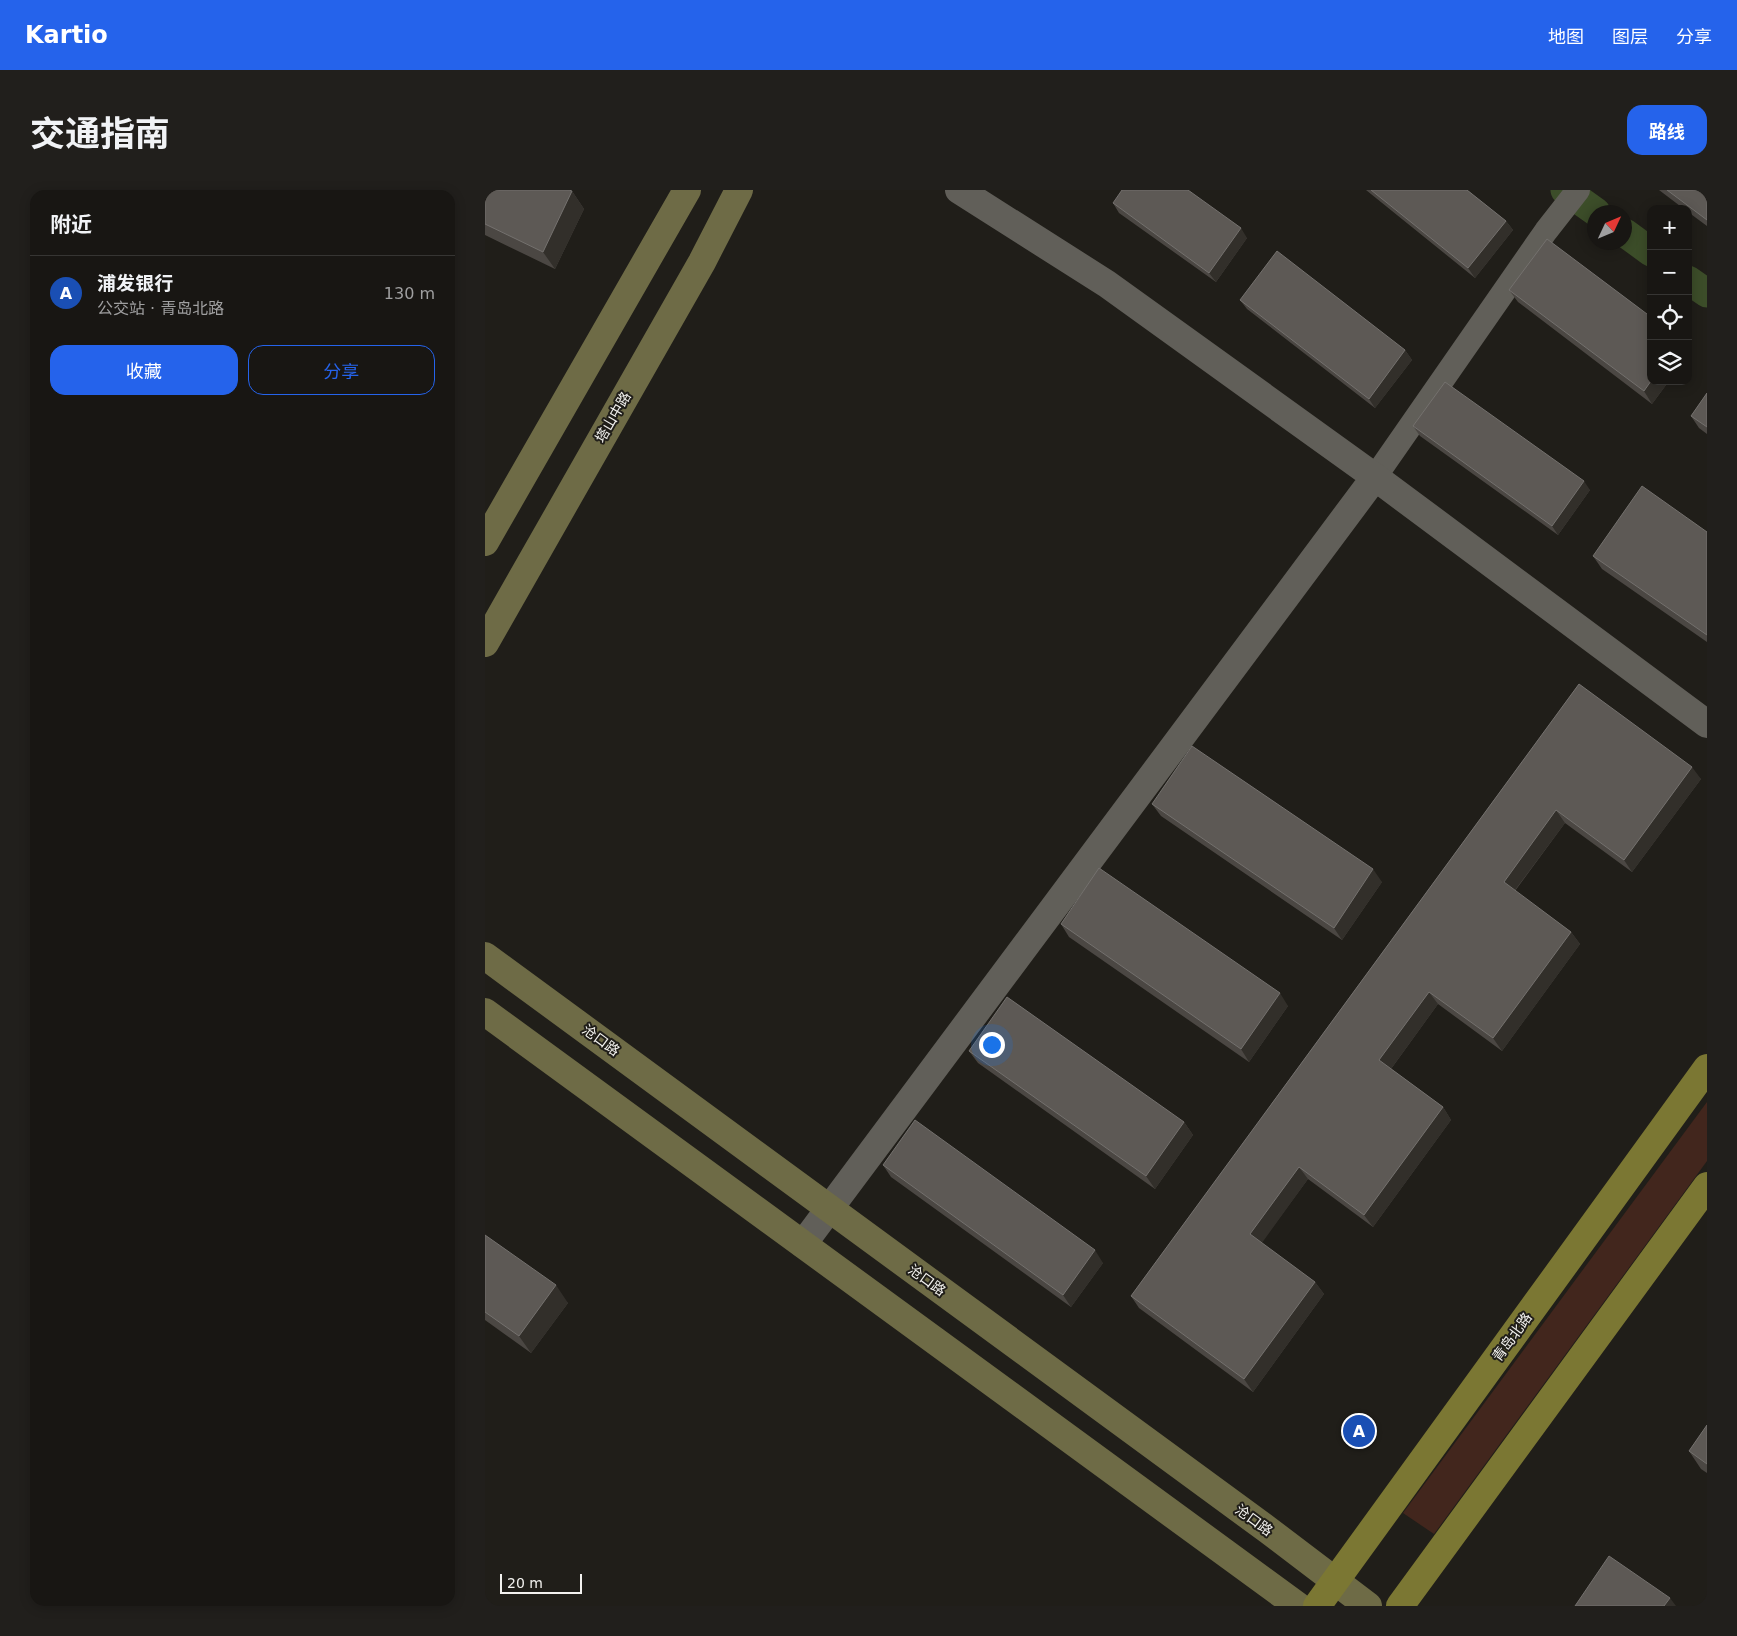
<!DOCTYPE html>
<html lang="zh">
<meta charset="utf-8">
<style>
:root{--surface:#181613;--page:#211f1c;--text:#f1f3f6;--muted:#9f9fa0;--line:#363533;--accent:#2563eb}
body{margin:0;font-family:"DejaVu Sans","Noto Sans SC",sans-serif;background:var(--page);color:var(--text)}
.controls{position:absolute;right:15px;top:15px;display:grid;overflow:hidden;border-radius:10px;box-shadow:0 2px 12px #0003}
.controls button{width:45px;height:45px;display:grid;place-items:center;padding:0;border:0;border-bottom:1px solid var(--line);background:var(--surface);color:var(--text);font:25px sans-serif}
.compass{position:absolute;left:1102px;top:15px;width:45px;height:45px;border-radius:50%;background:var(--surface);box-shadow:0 2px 12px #0003;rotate:46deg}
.scale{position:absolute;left:15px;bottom:12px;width:82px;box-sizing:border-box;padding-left:5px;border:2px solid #f3f2ef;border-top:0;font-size:14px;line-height:18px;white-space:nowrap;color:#f3f2ef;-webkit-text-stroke:4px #201e19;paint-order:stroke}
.you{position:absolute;left:506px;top:854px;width:18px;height:18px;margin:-12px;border:4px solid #fff;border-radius:50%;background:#1a73e8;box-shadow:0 0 0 8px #1a73e833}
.badge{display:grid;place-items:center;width:32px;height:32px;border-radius:50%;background:var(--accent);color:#fff;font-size:16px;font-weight:700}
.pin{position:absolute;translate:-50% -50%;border:2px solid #fff;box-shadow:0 1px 5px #0006}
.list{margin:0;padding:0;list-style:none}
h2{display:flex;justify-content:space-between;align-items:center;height:65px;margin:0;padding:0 20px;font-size:21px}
h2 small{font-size:16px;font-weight:400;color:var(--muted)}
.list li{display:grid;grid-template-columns:32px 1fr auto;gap:15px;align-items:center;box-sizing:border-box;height:75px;padding:0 20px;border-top:1px solid var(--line)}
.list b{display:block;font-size:19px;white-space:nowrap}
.list p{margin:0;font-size:16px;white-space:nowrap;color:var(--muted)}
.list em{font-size:16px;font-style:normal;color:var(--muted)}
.actions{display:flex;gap:10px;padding:15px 20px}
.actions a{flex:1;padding:11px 0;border:1px solid var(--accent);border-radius:15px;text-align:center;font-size:18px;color:var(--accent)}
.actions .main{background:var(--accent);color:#fff}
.icon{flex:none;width:28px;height:28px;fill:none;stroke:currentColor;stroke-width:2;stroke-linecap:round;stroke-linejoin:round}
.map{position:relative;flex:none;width:1222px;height:1416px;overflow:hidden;border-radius:15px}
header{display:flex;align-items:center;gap:30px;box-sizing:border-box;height:70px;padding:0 25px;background:var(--accent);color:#fff}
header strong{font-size:24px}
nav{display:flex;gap:28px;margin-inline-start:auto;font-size:18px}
.intro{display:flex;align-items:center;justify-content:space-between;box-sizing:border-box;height:120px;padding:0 30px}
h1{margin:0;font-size:35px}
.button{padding:12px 22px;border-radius:15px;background:var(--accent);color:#fff;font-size:18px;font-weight:700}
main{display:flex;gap:30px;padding:0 30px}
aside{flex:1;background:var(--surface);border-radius:15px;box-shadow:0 2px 12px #0003}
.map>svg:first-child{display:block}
</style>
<header>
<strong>Kartio</strong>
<nav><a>地图</a><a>图层</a><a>分享</a></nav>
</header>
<div class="intro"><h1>交通指南</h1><a class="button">路线</a></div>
<main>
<aside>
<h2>附近<small></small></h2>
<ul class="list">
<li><span class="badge" style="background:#1a4fb4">A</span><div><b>浦发银行</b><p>公交站 · 青岛北路</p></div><em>130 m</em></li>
</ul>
<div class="actions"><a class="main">收藏</a><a>分享</a></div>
</aside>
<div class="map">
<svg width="1222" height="1416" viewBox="0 0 1222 1416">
<rect width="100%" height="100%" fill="#201e19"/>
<path fill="#42261d" d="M1222,912V971L949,1344L918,1323Z"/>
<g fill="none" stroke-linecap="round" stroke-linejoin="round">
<path stroke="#3c4d29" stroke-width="29" d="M1080,0L1111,22
M1140,43L1166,62
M1203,90L1222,103"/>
<path stroke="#615f59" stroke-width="24" d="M890,287L1061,41L1093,0"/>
<path stroke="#615f59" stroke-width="28" d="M474,0L622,94L890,287L1222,534
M318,1054L890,287"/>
<path stroke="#6e6b46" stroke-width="28" d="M0,352L202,0
M0,453L217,72L254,0
M0,766L783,1340L883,1416
M0,822L813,1416"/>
<path stroke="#7b7733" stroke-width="28" d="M832,1416L1222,878
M915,1416L1222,996"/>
</g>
<path fill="#4b4743" d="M0,0L87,1L99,19L70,79L0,45Z
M881,0H982L1021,31L1028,40L990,88Z
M1174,0H1222V36L1203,22V19H1199Z
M628,13L762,48L731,92L634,23Z
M1024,100L1166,191H1184L1167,214L1033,112Z
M755,110L920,160L927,170L890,218L762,119Z
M1222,203V244L1214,238L1206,226Z
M928,236L1105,300L1073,345L935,246Z
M1222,342V452L1117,379L1108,366Z
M1094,494L1216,589L1147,682L1080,633L1030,701L1086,742L1095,754L1017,861L953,814L906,879L958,917L966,930L888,1037L823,989L776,1053L830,1092L839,1104L768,1202L654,1118L646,1106Z
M667,614L897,692L857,750L676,626Z
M576,734L803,816L764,872L584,747Z
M484,861L699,932L708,945L670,999L493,873Z
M398,975L618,1073L586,1117L406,987Z
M0,1045L83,1113L46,1163L0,1130Z
M1222,1235V1283L1216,1279L1204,1261Z"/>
<path fill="#322f2a" d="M87,1L99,19L70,79L58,62Z
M1021,31L1028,40L990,88L983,78Z
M756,38L762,48L731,92L724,83Z
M1203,159L1206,163L1203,166Z
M920,160L927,170L890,218L884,209Z
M1166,191H1184L1167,214L1159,201Z
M1099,291L1105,300L1073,345L1067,336Z
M1207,577L1216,589L1147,682L1139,670Z
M1071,620L1080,633L1027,704L1019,692Z
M888,679L897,692L857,750L849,738Z
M1086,742L1095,754L1017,861L1008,848Z
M944,802L953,814L903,883L894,870Z
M795,803L803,816L764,872L756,859Z
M958,917L966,930L888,1037L879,1025Z
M699,932L708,945L670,999L661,986Z
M814,977L823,989L774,1057L765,1044Z
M610,1060L618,1073L586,1117L578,1105Z
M830,1092L839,1104L768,1202L759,1189Z
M71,1095L83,1113L46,1163L34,1146Z
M1185,1408L1191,1416H1179Z"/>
<path fill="#5d5955" stroke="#74716e" d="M0,0H84L87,1L58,62L0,34Z
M637,0H703L756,38L724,83L628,13Z
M886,0H982L1021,31L983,78Z
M1182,0H1222V30Z
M1062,49L1166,127V191L1159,201L1024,100Z
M792,61L920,160L884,209L755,110Z
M960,192L1099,291L1067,336L928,236Z
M1222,203V237L1206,226Z
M1157,296L1222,342V445L1108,366Z
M1094,494L1207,577L1139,670L1071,620L1019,692L1086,742L1008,848L944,802L894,870L958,917L879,1025L814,977L765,1044L830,1092L759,1189L646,1106Z
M707,556L888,679L849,738L667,614Z
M614,678L795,803L756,859L576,734Z
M522,807L699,932L661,986L484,861Z
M430,930L610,1060L578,1105L398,975Z
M0,1045L71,1095L34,1146L0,1122Z
M1222,1235V1274L1204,1261Z
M1124,1366L1185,1408L1179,1416H1090Z"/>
<g text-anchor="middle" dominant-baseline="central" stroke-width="4" stroke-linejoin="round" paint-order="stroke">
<g font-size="14" fill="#f3f2ef" stroke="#201e19">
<text transform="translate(128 227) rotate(-60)">塔山中路</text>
<text transform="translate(116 850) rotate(36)">沧口路</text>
<text transform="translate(442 1090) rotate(36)">沧口路</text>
<text transform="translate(1027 1147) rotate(-54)">青岛北路</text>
<text transform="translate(769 1330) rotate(36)">沧口路</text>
</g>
</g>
</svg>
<div class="controls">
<button>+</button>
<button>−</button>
<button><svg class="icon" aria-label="locate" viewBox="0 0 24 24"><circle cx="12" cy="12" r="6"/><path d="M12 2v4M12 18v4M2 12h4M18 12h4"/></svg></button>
<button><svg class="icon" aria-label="layers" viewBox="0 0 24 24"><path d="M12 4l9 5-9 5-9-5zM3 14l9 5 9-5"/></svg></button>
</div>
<svg class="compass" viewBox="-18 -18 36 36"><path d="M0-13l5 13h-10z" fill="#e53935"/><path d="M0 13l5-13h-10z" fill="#9f9fa0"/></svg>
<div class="scale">20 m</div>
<div class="you"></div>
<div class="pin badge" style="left:874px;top:1241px;background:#1a4fb4">A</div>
</div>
</main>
